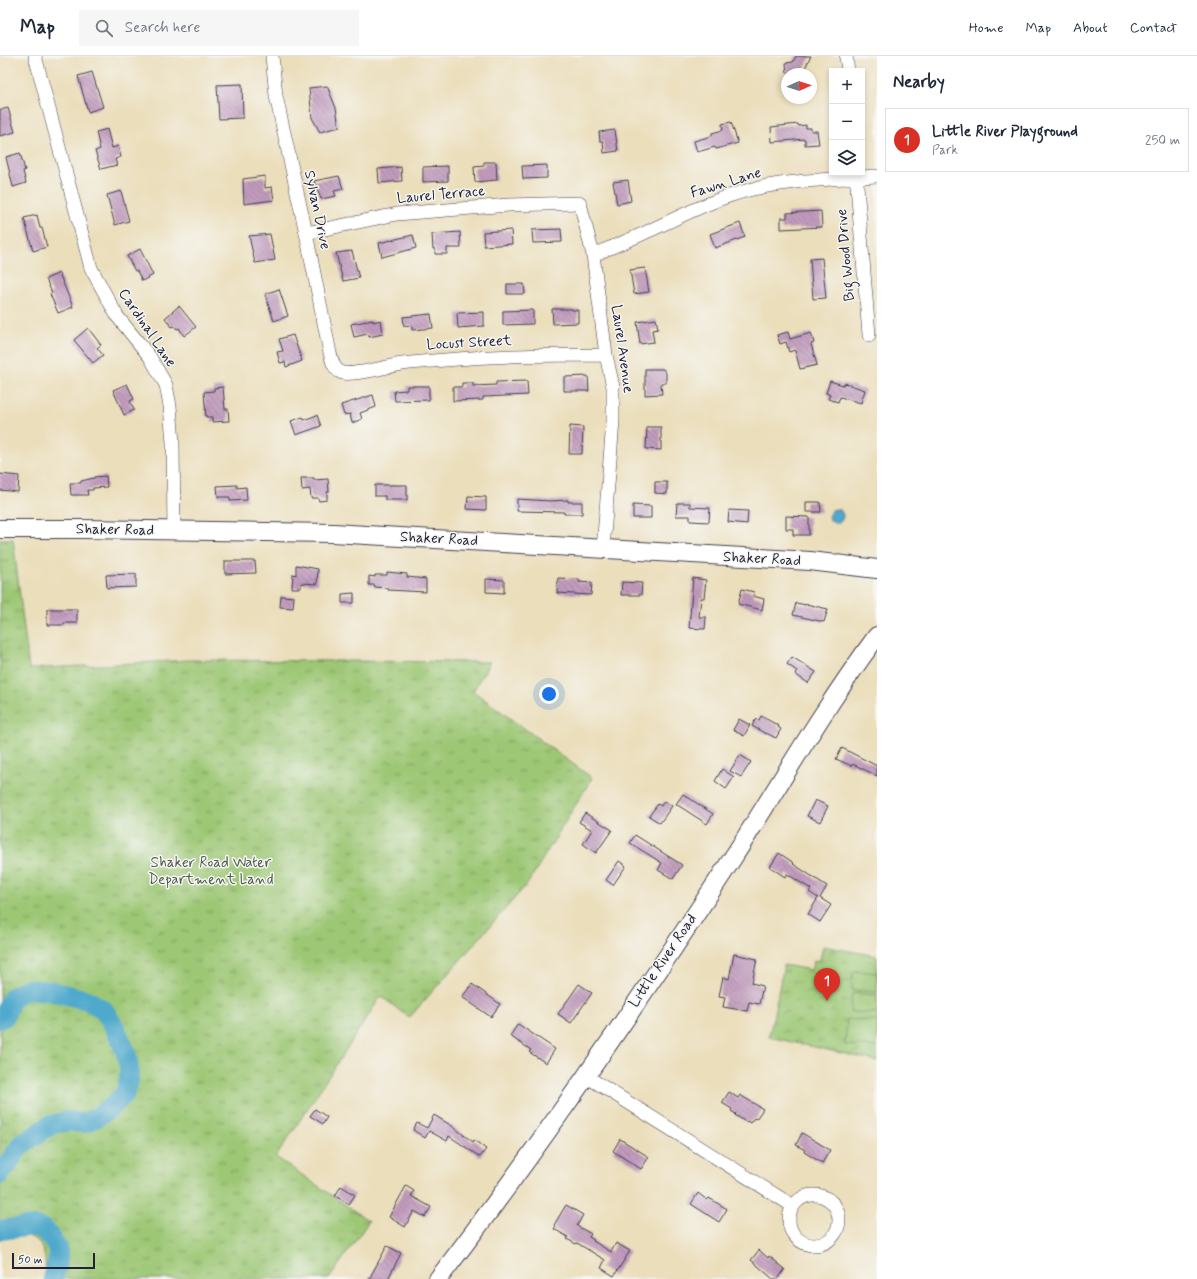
<!DOCTYPE html>
<meta charset="utf-8">
<style>
:root{--surface:#fff;--page:#f6f6f7;--text:#1f2937;--muted:#747a83;--line:#e0e1e3;--accent:#d93025}
body{margin:0;font-family:Mynerve,sans-serif;background:var(--page);color:var(--text)}
.controls{position:absolute;right:12px;top:12px;display:grid;overflow:hidden;border-radius:0px;box-shadow:0 2px 6px #0003}
.controls button{width:36px;height:36px;display:grid;place-items:center;padding:0;border:0;border-bottom:1px solid var(--line);background:var(--surface);color:var(--text);font:20px sans-serif}
.compass{position:absolute;left:781px;top:12px;width:36px;height:36px;border-radius:50%;background:var(--surface);box-shadow:0 2px 6px #0003;rotate:87deg}
.scale{position:absolute;left:12px;bottom:10px;width:83px;box-sizing:border-box;padding-left:4px;border:2px solid #22223b;border-top:0;font-size:11px;line-height:14px;white-space:nowrap;color:#22223b;-webkit-text-stroke:3px #f6f6f2;paint-order:stroke}
.you{position:absolute;left:549px;top:638px;width:14px;height:14px;margin:-10px;border:3px solid #fff;border-radius:50%;background:#1a73e8;box-shadow:0 0 0 6px #1a73e833}
.badge{display:grid;place-items:center;width:26px;height:26px;border-radius:50%;background:var(--accent);color:#fff;font-size:13px;font-weight:700}
.pin{position:absolute;translate:-50% -33px;filter:drop-shadow(0 1px 2px #0008)}
.pin::after{content:'';position:absolute;top:21px;width:14px;height:12px;background:inherit;clip-path:polygon(0 0,100% 0,50% 100%)}
.list{margin:0;padding:0;list-style:none}
h2{display:flex;justify-content:space-between;align-items:center;height:52px;margin:0;padding:0 16px;font-size:17px}
h2 small{font-size:13px;font-weight:400;color:var(--muted)}
.list li{display:grid;grid-template-columns:26px 1fr auto;gap:12px;align-items:center;box-sizing:border-box;height:64px;margin:0 8px 8px;padding:0 8px;border:1px solid var(--line);border-radius:0px}
.list b{display:block;font-size:15px;white-space:nowrap}
.list p{margin:0;font-size:13px;white-space:nowrap;color:var(--muted)}
.list em{font-size:13px;font-style:normal;color:var(--muted)}
.icon{flex:none;width:22px;height:22px;fill:none;stroke:currentColor;stroke-width:2;stroke-linecap:round;stroke-linejoin:round}
.map{position:relative;flex:none;width:877px;height:1223px;overflow:hidden}
header{display:flex;align-items:center;gap:24px;box-sizing:border-box;height:56px;padding:0 20px;background:var(--surface);border-bottom:1px solid var(--line)}
header strong{font-size:19px}
nav{display:flex;gap:22px;margin-inline-start:auto;font-size:14px}
.search{width:280px;height:36px;background:var(--page);display:flex;align-items:center;gap:10px;box-sizing:border-box;padding:0 14px;border-radius:0px;color:var(--muted);font-size:15px}
main{display:flex}
aside{flex:1;background:var(--surface)}
.map>svg:first-child{display:block}
</style>
<header>
<strong>Map</strong>
<div class="search"><svg class="icon" aria-label="search" viewBox="0 0 24 24"><circle cx="10" cy="10" r="6"/><path d="M15 15l6 6"/></svg>Search here</div>
<nav><a>Home</a><a>Map</a><a>About</a><a>Contact</a></nav>
</header>
<main>
<div class="map">
<svg width="877" height="1223" viewBox="0 0 877 1223">
<defs>
<pattern id="grass-tufts" width="24" height="20" patternUnits="userSpaceOnUse"><rect width="24" height="20" fill="#9dc774"/><path d="M3 7l-1-3M5 7V3M7 7l1-3M15 17l-1-3M17 17v-4M19 17l1-3" fill="none" stroke="#80a160"/></pattern>
<pattern id="building-back-hatch" width="6" height="6" patternUnits="userSpaceOnUse"><rect width="6" height="6" fill="#c19bbd"/><path d="M-1 5l2 2M0 0l6 6M5-1l2 2" fill="none" stroke="#9c7e9b"/></pattern>
</defs>
<rect width="100%" height="100%" fill="#f6f6f2"/>
<filter id="ink" filterUnits="userSpaceOnUse"><feTurbulence type="fractalNoise" baseFrequency=".025" numOctaves="2"/><feDisplacementMap in="SourceGraphic" scale="8" xChannelSelector="R" yChannelSelector="G"/><feConvolveMatrix kernelMatrix="1 2 1 2 8 2 1 2 1" color-interpolation-filters="sRGB"/></filter>
<filter id="wash" filterUnits="userSpaceOnUse"><feTurbulence type="fractalNoise" baseFrequency=".012" numOctaves="4" result="noise"/><feDisplacementMap in="SourceGraphic" scale="16" xChannelSelector="R" yChannelSelector="G"/><feGaussianBlur stdDeviation="0.9" result="paint"/><feColorMatrix in="noise" values="0 0 0 0 0 0 0 0 0 0 0 0 0 0 0 0 0 1.4 0 .05"/><feComposite in="paint" operator="in"/></filter>
<g filter="url(#wash)">
<rect width="100%" height="100%" fill="#ebdebb"/>
<path fill="url(#grass-tufts)" stroke="#607458" d="M0,483H13L29,613L187,604L490,606L473,635L592,722L528,827L409,962L381,940L276,1101L369,1165L329,1223H44C47,1210 46,1195 37,1184L22,1177L0,1181Z
M823,890L877,900V1005L769,981L784,909L811,914L814,905L820,904Z"/>
<path fill="#9dc774" stroke="#607458" d="M853,915L877,917V936L852,934Z
M852,937L877,939V957L850,956Z
M847,963L877,965V991L845,989Z"/>
<path fill="#4fa9cc" stroke="#386684" d="M829 460a7 7 0 1 1 14 0a7 7 0 1 1-14 0Z"/>
<g fill="none" stroke-linecap="round" stroke-linejoin="round">
<path stroke="#4fa9cc" stroke-width="20" d="M0,963L5,960L12,941L27,933L51,935L87,944L104,954L115,972L126,996L129,1011V1025L124,1039L110,1052L97,1061L83,1067L68,1065L50,1069L20,1090L0,1119
M0,1174L34,1170L45,1174L58,1192V1203L53,1223"/>
</g>
<g id="blocks">
<path fill="url(#building-back-hatch)" d="M796,0H811L802,18H793V16L787,17L786,7L793,6Z
M92,16L103,51L88,56L78,20Z
M242,28L243,62L219,63L217,29Z
M327,30L336,52L339,71L320,76L312,62L309,32Z
M8,52L15,76L0,80V54Z
M731,66L738,87L716,93L715,91L697,96L694,85L712,80V77L723,74L722,68Z
M798,68L799,70L806,69V72H811V75H817L819,88L805,89V83L772,86L771,71Z
M107,73L112,92L118,90L121,101L115,103L117,109L101,113L95,95L100,93L96,76Z
M615,74L618,95L604,97L603,85H600L599,76Z
M20,97L25,114L23,115L26,127L13,131L6,101Z
M484,106H496L497,124L475,126L474,111L484,110Z
M547,109V122L523,123L522,110Z
M448,110V125L423,126V111Z
M401,111L402,125L379,127L378,113Z
M265,120V132L272,131L274,144L244,148L243,123Z
M339,120L343,133L334,135L336,140L321,143L314,125Z
M628,124L631,145L617,148L613,126Z
M121,135L129,165L115,169L107,139Z
M821,155L822,171L781,173V162H787V157Z
M37,159L40,172H42L47,191L33,195L24,162Z
M740,167L745,181L715,192L710,178Z
M561,173L562,186L533,187L532,174Z
M511,174L512,188L484,190L483,176Z
M460,176L461,192H447V198H435V193H433L432,178Z
M270,178L275,204L255,207L249,180Z
M413,179L416,192L382,201L379,187Z
M140,193L153,219L142,225L137,215H135L127,200Z
M352,195L359,222L343,225L336,197Z
M822,202L826,242L813,243L810,203Z
M645,212L649,236L634,238L630,214Z
M59,217L73,251L58,257L50,238L52,237L46,223Z
M507,228H524L525,238H507Z
M279,233L288,260L274,265L265,238Z
M179,250L196,271L184,280L179,272L177,273L174,270L172,271L165,262Z
M552,253H572V254H578V267L553,268Z
M533,254V268L503,269V255Z
M484,256V270L458,272L457,257Z
M431,258L433,272L412,274V269L404,270L403,261Z
M656,263L658,273L652,274L654,286L640,288L637,266Z
M373,264V266L381,264L383,278L369,281L368,278L354,281L351,268Z
M88,272L101,289L97,292L103,299L93,307L74,284Z
M788,276L790,283L811,277L814,287L811,288L817,309L800,313L795,294L789,296L786,286L780,288L777,279Z
M293,279L302,305L286,311L285,306L280,307L277,296L283,295L279,283Z
M645,313H663L666,317V327H661L662,338L645,339Z
M588,320L589,335H564V321Z
M527,325L528,339L483,341V344L453,345V331H462V327H473V330L496,329V326Z
M830,325L843,329L844,327L865,334L861,347L840,341L838,346L828,343L830,339L826,337Z
M127,328L134,343L130,345L134,354L124,359L113,334Z
M407,330H429V344L395,345L394,335L407,334Z
M223,331L225,353H228L229,365L212,366V361H206L204,336L214,335V332Z
M373,339L376,351L360,357L362,363L352,367L350,358L344,359L341,349Z
M317,359L321,370L296,379L291,365L303,361L304,364Z
M570,370L583,371L582,398H569Z
M647,371H661V394L646,393Z
M0,418L19,420L18,436L0,434Z
M106,420L107,431L93,432V434H87L88,439H71L70,427H81V425L94,422V421Z
M301,422H314V424L328,423L329,436H327V444L319,445L318,442H311L310,433L302,434Z
M655,426H667V438L655,437Z
M237,429V432L246,431L247,444L230,445V441H218L217,430Z
M375,429H407V444H385V440H375Z
M468,440L486,441V454L467,453Z
M517,443L551,445L568,444V446H582V458H564V456L517,455Z
M806,446H820L821,456H806Z
M677,447H690V451L710,452L709,466L690,465V460H676Z
M633,449L651,450V462H633Z
M729,454L748,455L747,468L728,466Z
M786,460L809,461V479H793V473H786Z
M225,505H255L256,517L225,518Z
M296,509L318,513L317,528L301,527V532H292L293,518L296,519Z
M387,516L407,518V521L426,523V536L388,534V532L374,531L375,529H369V520L375,521V519H387Z
M136,518V531L107,532L106,519Z
M558,522L579,523V526L592,527L591,539L557,537Z
M693,522L706,524L704,542H701L699,561H706L705,573L689,572Z
M486,523L504,524V537L486,536Z
M622,526L642,527L641,539H621Z
M742,533L754,536L753,540L764,543L762,554L738,548Z
M354,537V547H342V538Z
M281,540L294,541L293,552L280,551Z
M796,547L806,549V548L828,553L824,566L793,559Z
M47,553H77V567H64V569H47Z
M792,601L816,616L808,627L795,618L797,615L787,608Z
M761,660L779,670L778,671L781,673L776,682L766,677V678L752,670L756,663L759,664Z
M739,663L750,669L744,680L733,674Z
M842,692L877,710V720L853,708L852,710L836,703Z
M740,699L751,706L741,721L730,715Z
M722,713L734,721L726,733L715,725Z
M683,738L713,758L707,768L676,748Z
M815,744L828,750L820,766L807,760Z
M664,745L672,750L660,767L649,760L658,748L661,750Z
M585,757L612,774L596,797L583,788L592,774L579,766Z
M635,779L682,809L673,823L658,814L662,807L630,787Z
M779,797L794,807L793,808L827,830L820,842L831,849L820,866L808,858L818,842L809,836L811,833L787,818L785,821L770,811Z
M619,805L626,810L613,829L606,824Z
M734,898L757,903L752,927L763,930L759,948L749,946L747,955L723,951L725,941L719,940L723,921L729,923Z
M472,928L500,948L491,961L462,941Z
M579,928L592,937L571,967L558,958Z
M518,968L555,993L546,1007L529,996L531,994L510,980Z
M729,1036L738,1042L740,1039L763,1053L756,1063L754,1062L750,1067L747,1065L746,1066L735,1059L736,1058L731,1055L732,1053L722,1047Z
M315,1053L327,1061L323,1068L310,1060Z
M434,1059L452,1070L473,1086L474,1084L486,1093L480,1101L449,1080L447,1085L429,1075L425,1082L413,1074L417,1067L427,1072Z
M802,1077L830,1094L822,1107L804,1096L805,1094L796,1089Z
M620,1083L649,1101L641,1113L613,1095Z
M341,1130L355,1139L349,1148L335,1140Z
M406,1130L414,1135L411,1140L431,1151L425,1161L414,1155L405,1171L389,1161Z
M698,1137L707,1144L709,1142L727,1153L719,1166L691,1148Z
M566,1149L583,1159L577,1170L591,1178L589,1181L594,1184L593,1185L611,1196L616,1187L630,1195L614,1220L601,1212L605,1204L577,1187L576,1188L567,1183L568,1181L554,1173L556,1170L554,1169Z
M387,1190L401,1197L388,1223H369Z
M759,1194L768,1202L769,1200L785,1213L778,1223H773L751,1204Z"/>
</g>
</g>
<g filter="url(#ink)">
<use href="#blocks" fill-opacity="0" stroke="#403e4e" stroke-width="1"/>
<g fill="none" stroke-linecap="round" stroke-linejoin="round">
<defs>
<path id="street" d="M35,0L91,212L117,260L150,301L166,329L170,350L173,387L174,475
M272,0L276,40L306,177L330,297C332,305 334,314 342,317C354,320 389,310 402,308C416,306 431,305 445,304C498,299 552,299 606,299
M846,0L848,15
M856,117L869,279
M306,177L397,158L509,149L580,147L593,199L606,299L613,331V365L603,493
M593,199C612,191 632,183 651,174C685,158 716,142 753,133C792,124 837,123 877,120
M586,1020L793,1150
M789 1164a25 25 0 1 1 50 0a25 25 0 1 1-50 0Z"/>
<path id="secondary" d="M0,473H82L333,477L810,505L877,513
M438,1223C543,1087 640,944 734,800C781,726 825,650 877,580"/>
</defs>
<use href="#street" stroke="#403e4e" stroke-width="14"/>
<use href="#secondary" stroke="#403e4e" stroke-width="20"/>
<use href="#street" stroke="#fff" stroke-width="13"/>
<use href="#secondary" stroke="#fff" stroke-width="18"/>
</g>
</g>
<g text-anchor="middle" dominant-baseline="central" stroke-width="3" stroke-linejoin="round" paint-order="stroke">
<g font-size="15" fill="#22223b" stroke="#f6f6f2">
<text transform="translate(726 127) rotate(-17)">Fawn Lane</text>
<text transform="translate(441 139) rotate(-5)">Laurel Terrace</text>
<text transform="translate(317 154) rotate(78)">Sylvan Drive</text>
<text transform="translate(846 199) rotate(-95)">Big Wood Drive</text>
<text transform="translate(147 272) rotate(56)">Cardinal Lane</text>
<text transform="translate(469 287) rotate(-3)">Locust Street</text>
<text transform="translate(622 293) rotate(82)">Laurel Avenue</text>
<text transform="translate(115 474) rotate(1)">Shaker Road</text>
<text transform="translate(439 483) rotate(3)">Shaker Road</text>
<text transform="translate(762 503) rotate(3)">Shaker Road</text>
<text transform="translate(663 905) rotate(-56)">Little River Road</text>
</g>
<g font-size="15" fill="#4d5c4f" stroke="#f6f6f2">
<text x="211" y="807">Shaker Road Water<tspan x="211" dy="17">Department Land</tspan></text>
</g>
</g>
</svg>
<div class="controls">
<button>+</button>
<button>−</button>
<button><svg class="icon" aria-label="layers" viewBox="0 0 24 24"><path d="M12 4l9 5-9 5-9-5zM3 14l9 5 9-5"/></svg></button>
</div>
<svg class="compass" viewBox="-18 -18 36 36"><path d="M0-13l5 13h-10z" fill="#e53935"/><path d="M0 13l5-13h-10z" fill="#747a83"/></svg>
<div class="scale">50 m</div>
<div class="you"></div>
<div class="pin badge" style="left:827px;top:945px">1</div>
</div>
<aside>
<h2>Nearby<small></small></h2>
<ul class="list">
<li><span class="badge">1</span><div><b>Little River Playground</b><p>Park</p></div><em>250 m</em></li>
</ul>
</aside>
</main>
